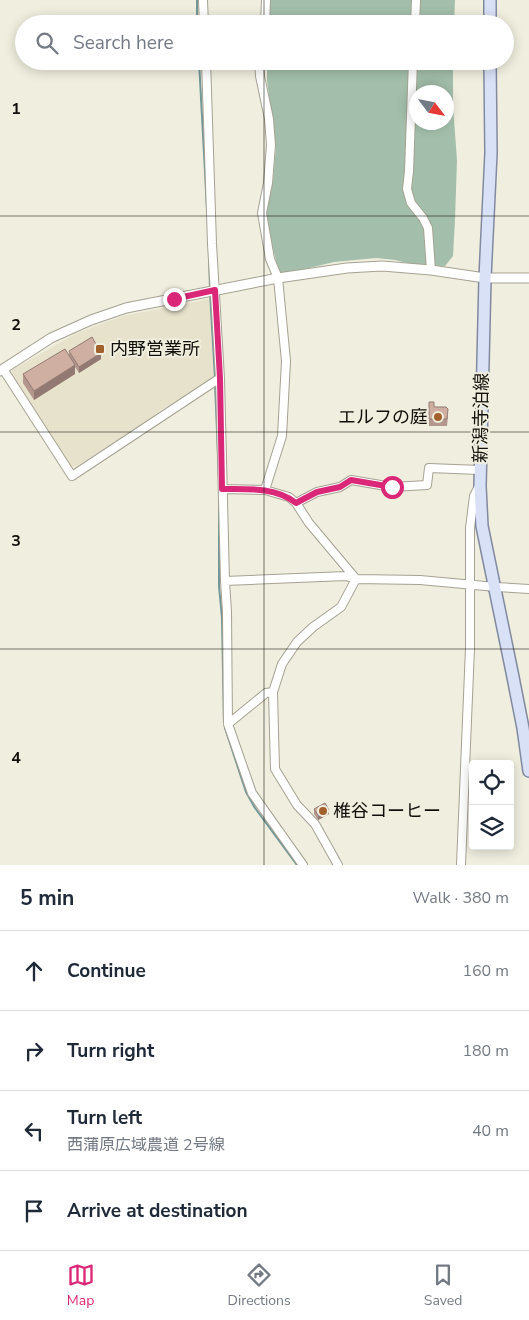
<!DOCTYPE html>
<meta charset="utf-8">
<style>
:root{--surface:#fff;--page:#f2f2f3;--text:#1f2937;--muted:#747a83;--line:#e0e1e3;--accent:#db2777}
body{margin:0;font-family:"Nunito Sans","Noto Sans JP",sans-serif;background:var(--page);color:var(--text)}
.controls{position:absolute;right:15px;bottom:15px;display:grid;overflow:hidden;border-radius:5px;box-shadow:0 2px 12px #0003}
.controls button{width:45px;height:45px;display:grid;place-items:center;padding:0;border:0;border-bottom:1px solid var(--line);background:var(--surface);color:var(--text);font:25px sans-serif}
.compass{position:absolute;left:409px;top:85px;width:45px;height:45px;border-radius:50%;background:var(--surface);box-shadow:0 2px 12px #0003;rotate:122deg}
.stop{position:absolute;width:15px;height:15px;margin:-11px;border:4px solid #db2777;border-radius:50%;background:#fff}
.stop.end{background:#db2777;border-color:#fff;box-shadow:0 1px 5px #0008}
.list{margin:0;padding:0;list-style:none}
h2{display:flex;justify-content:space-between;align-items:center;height:65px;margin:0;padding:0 20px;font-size:21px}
h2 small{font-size:16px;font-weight:400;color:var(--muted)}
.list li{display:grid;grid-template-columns:32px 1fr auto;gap:15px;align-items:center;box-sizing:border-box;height:80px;padding:0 20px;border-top:1px solid var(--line)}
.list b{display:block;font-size:19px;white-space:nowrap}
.list p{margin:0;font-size:16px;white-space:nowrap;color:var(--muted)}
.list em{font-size:16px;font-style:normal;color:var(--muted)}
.icon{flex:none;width:28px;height:28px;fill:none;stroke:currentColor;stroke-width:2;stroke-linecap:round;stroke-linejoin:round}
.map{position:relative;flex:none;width:529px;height:865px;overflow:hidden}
.search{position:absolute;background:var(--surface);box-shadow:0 2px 12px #0003;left:15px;right:15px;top:15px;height:55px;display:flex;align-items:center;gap:12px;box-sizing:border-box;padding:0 18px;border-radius:28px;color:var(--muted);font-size:19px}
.sheet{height:385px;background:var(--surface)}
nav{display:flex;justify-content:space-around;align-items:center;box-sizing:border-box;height:70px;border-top:1px solid var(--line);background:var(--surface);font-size:14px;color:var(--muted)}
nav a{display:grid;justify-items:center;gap:2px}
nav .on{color:var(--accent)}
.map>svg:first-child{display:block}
</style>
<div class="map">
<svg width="529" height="865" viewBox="0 0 529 865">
<rect width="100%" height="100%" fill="#f0eede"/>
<path fill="#e7e2cb" d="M209,299L214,378L159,411L150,420L75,467L68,465L12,374V370L75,334L101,324L123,316Z"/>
<path fill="#a3bfab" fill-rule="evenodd" d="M269,0H455L454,24H269Z
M267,61H453V106L457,160L455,219L453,256L445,266L416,265L395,260L376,258L334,262L280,275L265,219L273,181L276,147L267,81ZM416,92H446V122H416Z"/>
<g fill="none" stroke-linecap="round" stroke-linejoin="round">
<path stroke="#719797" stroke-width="2" d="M197,0V24
M199,61L207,209
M209,253L210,289
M210,293L215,378
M215,383L219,479V586L222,618L224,723
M225,728L246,792L255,808L297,865"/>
<defs>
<path id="minor" d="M203,0L204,24
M265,24L266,0
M415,24L416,0
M206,61L212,244L220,378L225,581L227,612L228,724L252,793L303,865
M259,61L260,76L269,119L271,145L268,183L262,213L270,259L278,278L286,361L282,436L265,490
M413,61L409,171L407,189L411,203L423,218L428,228L431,270
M3,369L72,476L220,378
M223,489L265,490L289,497L296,503L309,523L356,579
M296,503L317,492L340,487L351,480L392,487L427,485L429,468L480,470
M225,581L346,576L356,579L420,580L496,587L529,589
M228,724L266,693L273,692
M338,865L315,824L297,805L275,769L273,692L282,664L297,642L313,627L341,607L356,579
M461,865L470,648V528L474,496L479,486"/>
<path id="tertiary" d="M0,371L51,338L91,320L126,308L278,278L347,268L382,266L431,270L485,278H529"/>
<path id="primary" d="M490,0V24
M490,61L491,153L485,278L480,486L482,526L512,672L523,728L529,771"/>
</defs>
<use href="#minor" stroke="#a5a293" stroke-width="10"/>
<use href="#tertiary" stroke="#a5a293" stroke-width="11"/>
<use href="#primary" stroke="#828aa0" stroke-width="14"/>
<use href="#minor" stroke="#fff" stroke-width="8"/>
<use href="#tertiary" stroke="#fff" stroke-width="9"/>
<use href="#primary" stroke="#d9e1f7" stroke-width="11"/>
</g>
<path fill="#b3968c" d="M69,351L101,359L79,373L75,367V374L34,400L23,383V374L69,356Z
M434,407L448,416L447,426H429V419Z
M314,809L329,814L318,820L314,814Z"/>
<path fill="#927a72" d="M101,353V359L79,373V367Z
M75,365V374L34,400V391Z
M329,810V814L318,820V815Z"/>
<path fill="#d0afa3" stroke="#927a72" d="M92,337L101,353L79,367L69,351Z
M65,349L75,365L34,391L23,374Z
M429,402H434V407H446L448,409L447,419H429Z
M325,803L329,810L318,815L314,809Z"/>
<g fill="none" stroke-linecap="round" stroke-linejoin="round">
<path stroke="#db2777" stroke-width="6" d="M174,299L215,290L220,378L222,489C247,489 276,487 296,503L317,492L340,487L351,480L392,487"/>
</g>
<path fill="none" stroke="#100f09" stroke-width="1" stroke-opacity="0.55" d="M264,0V24M264,61V865M0,216H529M0,432H529M0,649H529"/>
<g fill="#a2612c" stroke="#f0eede" stroke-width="2">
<rect x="95" y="344" width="10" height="10" rx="2.5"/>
<circle cx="438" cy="417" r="5"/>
<circle cx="323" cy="811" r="5"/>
</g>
<g text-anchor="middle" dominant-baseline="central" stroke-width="4" stroke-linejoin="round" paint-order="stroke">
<g font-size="18" fill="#100f09" stroke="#f0eede" text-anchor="start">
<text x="110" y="349">内野営業所</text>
<text x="428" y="417" text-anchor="end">エルフの庭</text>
<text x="333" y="811">椎谷コーヒー</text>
</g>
<g font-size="18" fill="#100f09" stroke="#f0eede">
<text transform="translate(481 418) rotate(-89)">新潟寺泊線</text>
</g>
</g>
<g font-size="16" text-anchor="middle" font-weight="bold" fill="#100f09" stroke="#f0eede" stroke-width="4" stroke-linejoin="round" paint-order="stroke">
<text x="16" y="114">1</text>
<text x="16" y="330">2</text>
<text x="16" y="546">3</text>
<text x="16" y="763">4</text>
</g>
</svg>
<div class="controls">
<button><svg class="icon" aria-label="locate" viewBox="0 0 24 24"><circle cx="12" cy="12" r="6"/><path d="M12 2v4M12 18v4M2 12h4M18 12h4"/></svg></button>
<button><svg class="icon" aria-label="layers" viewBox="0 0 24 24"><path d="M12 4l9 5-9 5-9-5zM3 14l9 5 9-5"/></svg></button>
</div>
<svg class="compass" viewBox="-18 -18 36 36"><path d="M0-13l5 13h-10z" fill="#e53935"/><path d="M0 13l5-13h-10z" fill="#747a83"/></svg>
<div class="stop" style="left:392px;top:487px"></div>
<div class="stop end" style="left:174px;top:299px"></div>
<div class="search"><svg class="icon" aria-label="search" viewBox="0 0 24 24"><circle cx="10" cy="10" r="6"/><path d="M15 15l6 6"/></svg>Search here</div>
</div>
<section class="sheet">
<h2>5 min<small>Walk · 380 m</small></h2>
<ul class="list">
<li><svg class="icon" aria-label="ahead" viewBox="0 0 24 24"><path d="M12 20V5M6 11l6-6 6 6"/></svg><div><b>Continue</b></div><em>160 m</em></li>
<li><svg class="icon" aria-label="right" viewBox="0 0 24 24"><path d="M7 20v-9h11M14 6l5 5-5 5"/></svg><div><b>Turn right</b></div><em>180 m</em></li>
<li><svg class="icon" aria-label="left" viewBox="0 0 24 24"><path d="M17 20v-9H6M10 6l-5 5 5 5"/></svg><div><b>Turn left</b><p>西蒲原広域農道 2号線</p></div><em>40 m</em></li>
<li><svg class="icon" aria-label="arrive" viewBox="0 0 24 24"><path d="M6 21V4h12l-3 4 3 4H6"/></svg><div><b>Arrive at destination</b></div></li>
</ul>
</section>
<nav>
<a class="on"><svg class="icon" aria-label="map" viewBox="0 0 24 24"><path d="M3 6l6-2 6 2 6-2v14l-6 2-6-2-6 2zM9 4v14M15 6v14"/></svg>Map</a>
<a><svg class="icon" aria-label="directions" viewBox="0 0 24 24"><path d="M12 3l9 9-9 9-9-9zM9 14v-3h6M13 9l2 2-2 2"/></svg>Directions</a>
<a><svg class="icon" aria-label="saved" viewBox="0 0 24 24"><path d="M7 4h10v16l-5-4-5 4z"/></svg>Saved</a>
</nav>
